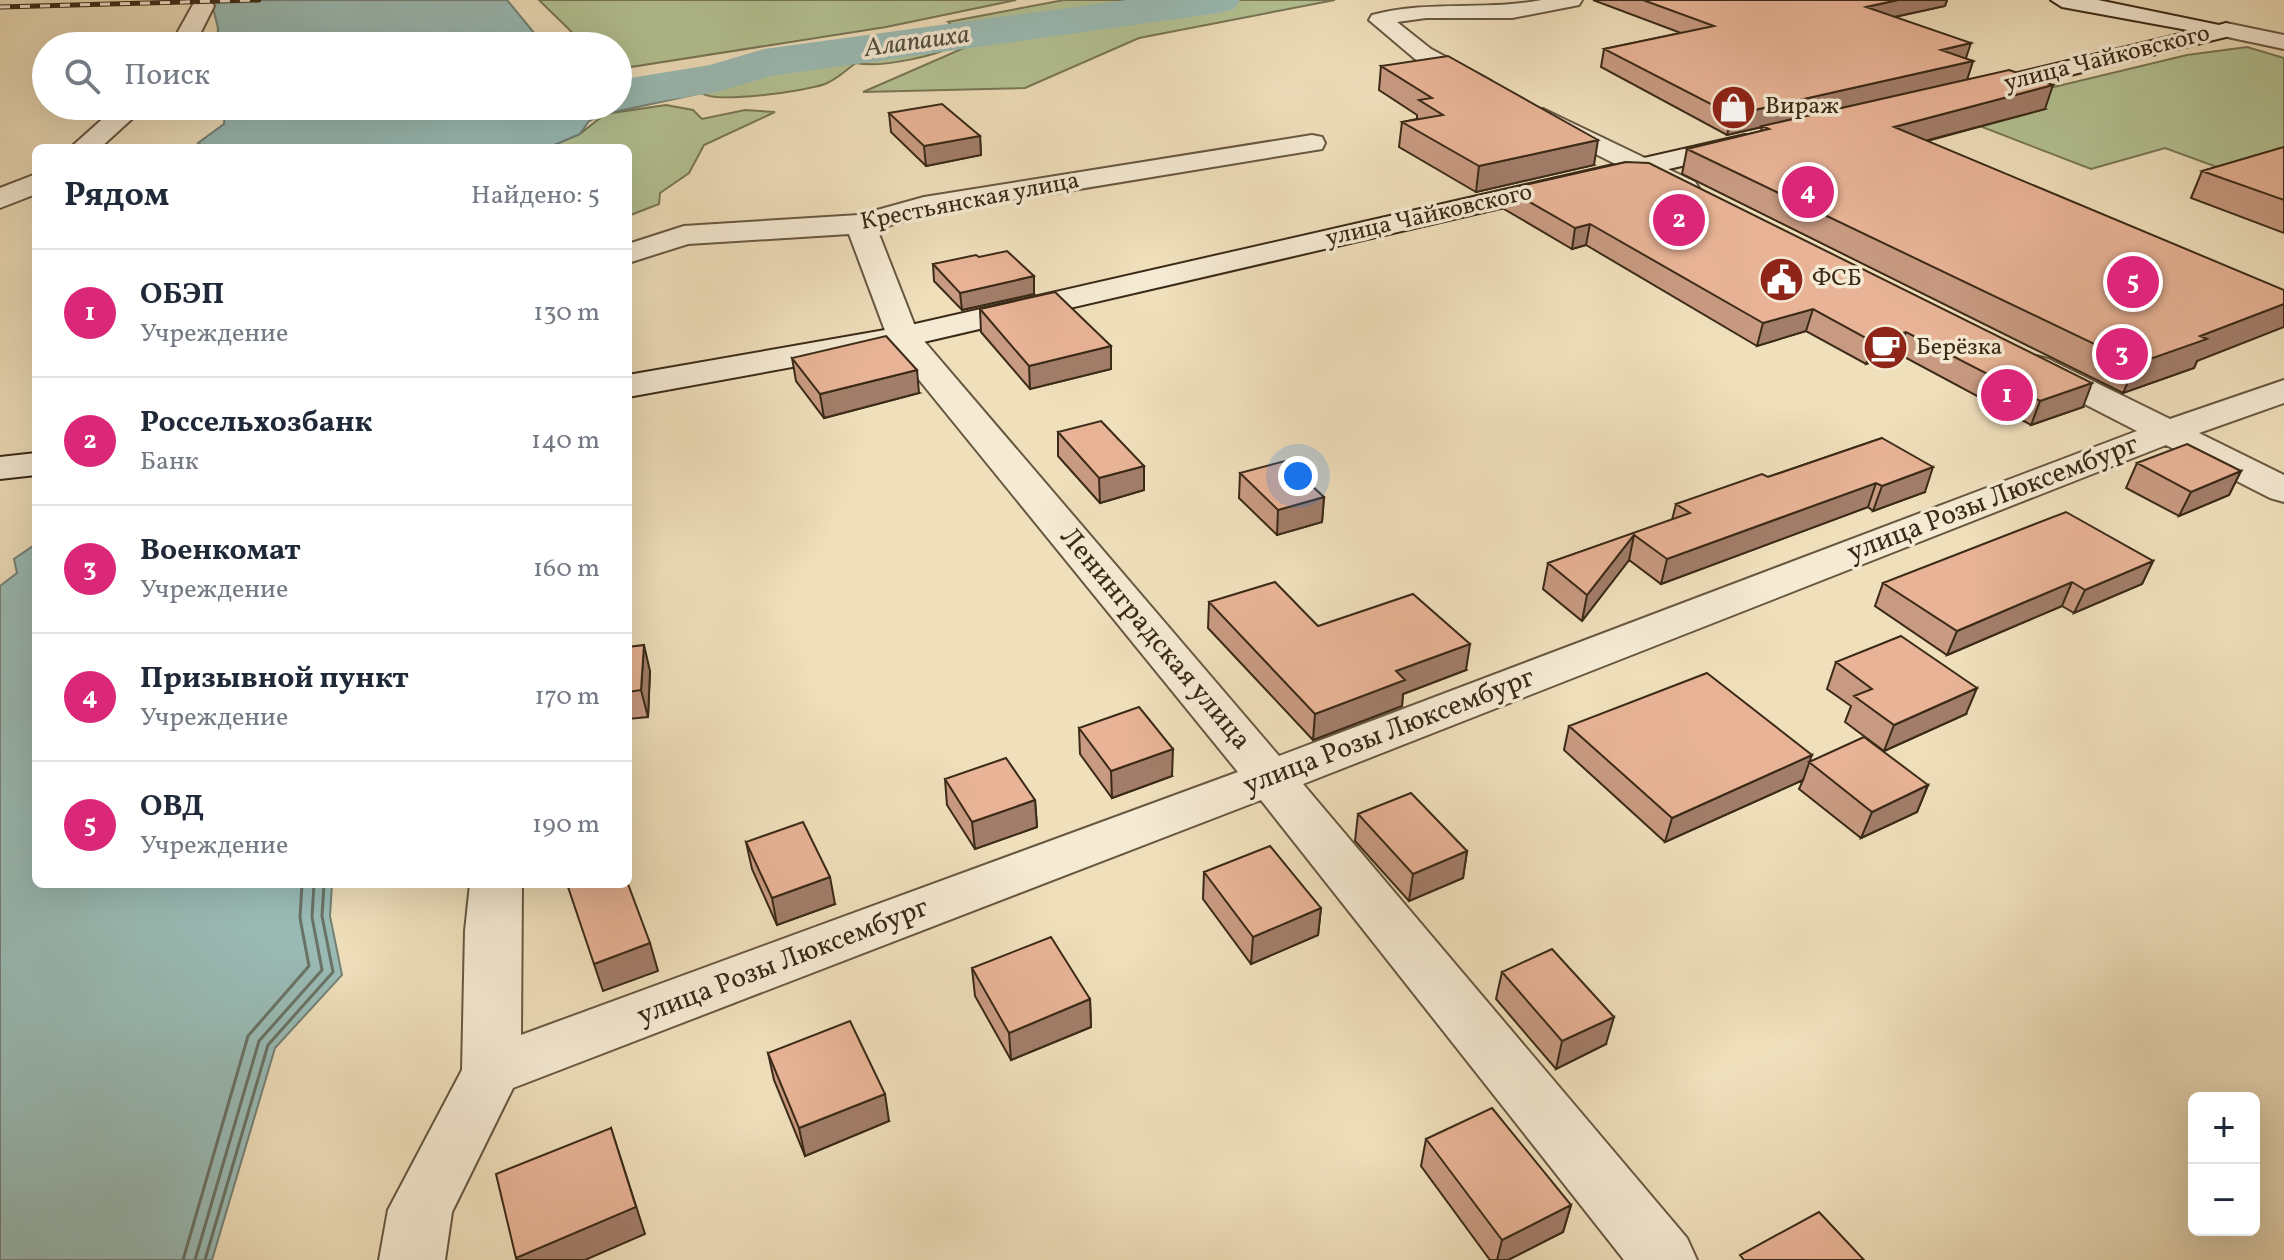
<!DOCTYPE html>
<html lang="ru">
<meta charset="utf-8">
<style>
:root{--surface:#fff;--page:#f6f6f7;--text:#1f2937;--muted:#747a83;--line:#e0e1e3;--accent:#db2777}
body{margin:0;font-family:Vollkorn,serif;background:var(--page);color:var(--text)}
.controls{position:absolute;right:24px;bottom:24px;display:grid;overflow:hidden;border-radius:12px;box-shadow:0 8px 32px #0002}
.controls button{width:72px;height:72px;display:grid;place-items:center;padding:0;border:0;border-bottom:2px solid var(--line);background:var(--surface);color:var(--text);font:40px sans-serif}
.you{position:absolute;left:1298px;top:476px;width:28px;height:28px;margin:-20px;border:6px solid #fff;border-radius:50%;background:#1a73e8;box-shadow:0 0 0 12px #1a73e833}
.badge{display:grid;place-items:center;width:52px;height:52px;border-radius:50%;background:var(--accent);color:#fff;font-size:26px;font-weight:700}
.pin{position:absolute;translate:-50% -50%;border:4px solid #fff;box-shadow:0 2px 8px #0006}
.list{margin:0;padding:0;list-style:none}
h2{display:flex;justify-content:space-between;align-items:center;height:104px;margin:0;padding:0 32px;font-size:34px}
h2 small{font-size:26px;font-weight:400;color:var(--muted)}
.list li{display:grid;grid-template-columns:52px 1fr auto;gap:24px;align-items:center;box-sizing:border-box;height:128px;padding:0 32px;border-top:2px solid var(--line)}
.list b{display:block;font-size:30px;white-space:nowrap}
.list p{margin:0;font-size:26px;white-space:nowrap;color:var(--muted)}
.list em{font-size:26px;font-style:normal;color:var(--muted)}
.icon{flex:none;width:44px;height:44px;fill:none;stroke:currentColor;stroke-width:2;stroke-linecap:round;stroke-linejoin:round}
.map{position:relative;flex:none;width:2284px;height:1260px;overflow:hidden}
.search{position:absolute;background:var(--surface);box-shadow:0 8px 32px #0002;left:32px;top:32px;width:600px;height:88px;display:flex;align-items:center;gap:20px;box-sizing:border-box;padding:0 28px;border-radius:44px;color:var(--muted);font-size:30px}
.panel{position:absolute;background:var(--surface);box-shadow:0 8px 32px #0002;left:32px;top:144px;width:600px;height:744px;border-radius:12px}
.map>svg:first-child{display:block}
</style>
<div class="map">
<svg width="2284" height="1260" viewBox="0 0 2284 1260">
<rect width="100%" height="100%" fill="#efdfbb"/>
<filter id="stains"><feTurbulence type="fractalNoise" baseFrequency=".0025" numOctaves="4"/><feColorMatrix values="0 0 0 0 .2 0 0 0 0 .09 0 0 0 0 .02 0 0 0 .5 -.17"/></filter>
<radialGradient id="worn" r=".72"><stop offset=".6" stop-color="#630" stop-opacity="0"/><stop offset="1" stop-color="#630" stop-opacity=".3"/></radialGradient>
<path fill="#b4c394" stroke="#787656" stroke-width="2" d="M539,0H1016L886,27L618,69V46H586Z
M1064,0H1335L1139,38L1025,88L863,92L971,45L948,22Z
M910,31L917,34L766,59L714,72V65Z
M947,37L962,40C945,56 879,68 856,63C846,70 836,80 825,84C806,91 715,104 702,93L769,65L886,48L897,51Z
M2247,47L2284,58V179L2266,185L2165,148L2091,169L1946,113L2187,55Z
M666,105L693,110L702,119L745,110L775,112L704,145L689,173L660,193L659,204L628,216V148H547L580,134L605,114Z"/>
<path fill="#9abcb6" stroke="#748276" stroke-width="2" d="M211,0H507L545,46H217L218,28Z
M706,73L717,78L719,85L702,93L605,114L589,121L580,134L547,148H206L198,143L224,124L225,106H618V79L664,81Z
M36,544V884H332L330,916L342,975L275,1048L212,1260H0V586L17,573L14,559Z"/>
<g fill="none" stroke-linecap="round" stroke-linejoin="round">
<path stroke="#6a7366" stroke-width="3" d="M183,1260L248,1036L309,966L300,918L302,884
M195,1260L259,1041L322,970L312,917L314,884
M205,1260L268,1045L333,972L322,916L324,884"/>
<path fill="#9abcb6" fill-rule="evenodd" d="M1126,0H1240L1234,9L1219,13L771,76L717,92L618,108L608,106H618V80L710,65L764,49Z"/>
<defs>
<path id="minor" d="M1542,0H1582L1579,5L1512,18H1426L1397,22L1431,49L1491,81L1494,86L1491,91L1482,93L1415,59L1369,20L1372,15C1428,0 1485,11 1542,0Z
M195,1H211L214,6L194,46H170Z
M117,106H146L100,148H70Z
M1543,109L1695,182L1699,188L1695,194H1675L1534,123L1530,117L1534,111Z
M1312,135L1322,137L1325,143L1322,149L927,214L877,229L918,334L1279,756L2137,431L2024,373L2019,366L2024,359L2036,356L2048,359L2170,419L2284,380V403L2199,433L2284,475V502L2270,498L2166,445L1303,784L1687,1238L1697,1260H1624L1261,800L513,1088L452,1212L445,1260H379L388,1210L462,1070L465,931L470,884H522L521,1035L1238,772L890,344L849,234L688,244L628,263V244L684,226L859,215L924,197Z
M36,174V194L0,208V188Z"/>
<path id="tertiary" d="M2226,23L2284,35V49L2218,35L2215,30Z"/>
<path id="secondary" d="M2051,0H2098L2219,25L2226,23L2237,30L2234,35L1972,99L1963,96L1959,91L1963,86L2193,31L2062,7Z
M1745,135L1755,137L1758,143L1755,149L902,347L628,397V375L902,327Z
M36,453V475L0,479V457Z"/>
</defs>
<use href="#minor" stroke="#685740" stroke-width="4"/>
<use href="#tertiary" stroke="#685740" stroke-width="4"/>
<use href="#secondary" stroke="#3b2a17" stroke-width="4"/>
<use href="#minor" fill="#f5ead3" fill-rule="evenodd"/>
<use href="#tertiary" fill="#f5ead3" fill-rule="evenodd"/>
<use href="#secondary" fill="#f5ead3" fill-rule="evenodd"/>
<defs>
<path id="rail" d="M0,7L259,0"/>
</defs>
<use href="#rail" stroke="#3b2a17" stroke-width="5"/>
<use href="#rail" stroke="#f5ead3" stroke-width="3" stroke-dasharray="10" stroke-linecap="butt"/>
</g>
<path fill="#c89a81" stroke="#3b2a17" stroke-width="2" d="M1593,0H1947L1945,6L1895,17L1966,59L1973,61L1967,79L2045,109L1927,141L2197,361L2194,368L2123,393L1682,174L1687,149L1761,131L1762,127L1727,135L1601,67L1604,49L1681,33Z
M1381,66L1594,165L1476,192L1399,147L1402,122L1417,119V115L1379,90Z
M889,113L980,136L981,155L926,166L891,132Z
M2284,147V233L2191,198L2202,171Z
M1626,162L2083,407L2031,425L1899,354L1866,364L1806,331L1757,346L1586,245L1572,249L1504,209L1507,189Z
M979,257L1034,294L962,310L934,281L933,264Z
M980,309L1111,346V369L1030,389L981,332Z
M792,358L919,393L824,418L796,381Z
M1058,432L1144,466V490L1100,503L1058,456Z
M1882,438L1925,492L1873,511L1868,507L1661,584L1629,560L1582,621L1543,589L1548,563L1672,520L1676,504L1768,477Z
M2137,463L2241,471L2229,495L2179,516L2126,488Z
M1240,473L1324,497L1322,522L1277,535L1239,498Z
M2153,561L2142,584L2074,613L2062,606L1947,655L1875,606L1883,583Z
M1209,602L1318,626L1466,670L1403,694L1402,706L1313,740L1208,628Z
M628,647L650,671L648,717L628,719Z
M1836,662L1966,714L1884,751L1845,722L1851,706L1827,689Z
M1569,726L1810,762L1928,785L1917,812L1861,838L1799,789L1803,780L1665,842L1564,750Z
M1079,728L1172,776L1112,798L1080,754Z
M945,779L1035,800L1037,827L975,849L947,805Z
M1358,814L1467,851L1463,878L1409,901L1355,841Z
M746,842L835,904L777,925L752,869Z
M1204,872L1321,908L1318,935L1251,964L1203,899Z
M972,968L1090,999L1091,1027L1011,1060L975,996Z
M1502,972L1606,1044L1556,1069L1496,999Z
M768,1053L889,1121L805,1156L774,1080Z
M1426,1139L1571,1205L1563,1232L1508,1260H1490L1421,1166Z"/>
<path fill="#a27d69" stroke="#3b2a17" stroke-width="2" d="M1898,0H1947L1945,6L1862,24L1866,7Z
M1971,43L1965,61L1941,50Z
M1973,61L1967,80L1727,135L1732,115Z
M2053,85L2045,109L1887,151L1894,127Z
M980,136L981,155L926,166L924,146Z
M1598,140L1594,165L1476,192L1479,166Z
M1590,224L1586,245L1572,249L1575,228Z
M1034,276V294L962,310L960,293Z
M2284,304V327L2197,361L2194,368L2123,393L2136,364L2200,336Z
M1813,309L1806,331L1757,346L1763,323Z
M1906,332L1899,354L1866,364L1873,342Z
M1111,346V369L1030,389L1029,366Z
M917,370L919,393L824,418L820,394Z
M2092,383L2083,407L2031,425L2040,401Z
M1144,466V490L1100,503L1099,478Z
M1933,467L1925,492L1873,511L1882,486Z
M2241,471L2229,495L2179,516L2191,492Z
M1876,483L1868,507L1661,584L1667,559Z
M1324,497L1322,522L1277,535L1278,510Z
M1634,535L1629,560L1582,621L1587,595Z
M2153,561L2142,584L2074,613L2085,590Z
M2072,582L2062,606L1947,655L1957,631Z
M1470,644L1466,670L1403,694L1402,706L1313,740L1315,714L1396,671Z
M644,645L650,671L648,717L641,690Z
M1977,688L1966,714L1884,751L1894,725Z
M1173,749L1172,776L1112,798L1111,771Z
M1812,755L1803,780L1665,842L1672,818Z
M1928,785L1917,812L1861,838L1872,812Z
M1035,800L1037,827L975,849L972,822Z
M1467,851L1463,878L1409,901L1413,874Z
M830,877L835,904L777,925L772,898Z
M1321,908L1318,935L1251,964L1253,937Z
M650,943L658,971L603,991L594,964Z
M1090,999L1091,1027L1011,1060L1009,1033Z
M1614,1017L1606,1044L1556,1069L1562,1041Z
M885,1094L889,1121L805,1156L799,1128Z
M611,1128L645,1234L585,1260H517L516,1258Z
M1571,1205L1563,1232L1508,1260H1497L1502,1240Z"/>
<path fill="#e8b396" stroke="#3b2a17" stroke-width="2" d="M1643,0H1898L1866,7L1971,43L1941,50L1973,61L1732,115L1604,49L1714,26Z
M1448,56L1598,140L1479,166L1402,122L1443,115L1419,100L1432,98L1381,66Z
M2009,70L2053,85L1894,127L2284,290V304L2200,336L2207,339L2136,364L1687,149L1769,129L1762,126Z
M942,104L980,136L924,146L889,113Z
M2284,147V200L2202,171Z
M1626,162L1649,163L2092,383L2040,401L1906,332L1873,342L1813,309L1763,323L1590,224L1575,228L1507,189Z
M1007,251L1034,276L960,293L933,264L976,255L979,257Z
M1055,292L1111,346L1029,366L980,309Z
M886,336L917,370L820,394L792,358Z
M1101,421L1144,466L1099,478L1058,432Z
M1882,438L1933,467L1882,486L1876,483L1667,559L1634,535L1587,595L1548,563L1690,513L1676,504L1762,474L1768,477Z
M2187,444L2241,471L2191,492L2137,463Z
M1285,461L1324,497L1278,510L1240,473Z
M2066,512L2153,561L2085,590L2072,582L1957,631L1883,583Z
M1275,582L1318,626L1413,594L1470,644L1396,671L1405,680L1315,714L1209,602Z
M1901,636L1977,688L1894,725L1854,696L1872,689L1836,662Z
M644,645L641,690L628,692V647Z
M1707,673L1812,755L1672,818L1569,726Z
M1139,707L1173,749L1111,771L1079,728Z
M1864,737L1928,785L1872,812L1809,762Z
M1006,758L1035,800L972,822L945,779Z
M1411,793L1467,851L1413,874L1358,814Z
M803,822L830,877L772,898L746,842Z
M1270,846L1321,908L1253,937L1204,872Z
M567,884H628L650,943L594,964Z
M1051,937L1090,999L1009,1033L972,968Z
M1552,949L1614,1017L1562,1041L1502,972Z
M850,1021L885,1094L799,1128L768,1053Z
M1492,1108L1571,1205L1502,1240L1426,1139Z
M611,1128L636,1207L516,1258L496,1174Z
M1819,1212L1864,1260H1744L1740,1255Z"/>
<defs>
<symbol id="shop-disc" viewBox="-11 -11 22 22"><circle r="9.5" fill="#8f2418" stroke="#f5ead3"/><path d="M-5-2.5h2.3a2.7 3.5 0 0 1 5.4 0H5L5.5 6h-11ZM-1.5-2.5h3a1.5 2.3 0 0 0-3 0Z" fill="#fff"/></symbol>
<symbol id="civic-disc" viewBox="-11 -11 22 22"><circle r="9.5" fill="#8f2418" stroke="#f5ead3"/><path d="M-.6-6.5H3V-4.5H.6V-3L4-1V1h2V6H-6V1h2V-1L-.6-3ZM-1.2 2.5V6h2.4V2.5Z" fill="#fff"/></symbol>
<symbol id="cafe-disc" viewBox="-11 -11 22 22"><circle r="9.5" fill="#8f2418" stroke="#f5ead3"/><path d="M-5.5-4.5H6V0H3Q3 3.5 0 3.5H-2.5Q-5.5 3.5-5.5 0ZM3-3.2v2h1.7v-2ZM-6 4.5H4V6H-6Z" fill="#fff"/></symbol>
</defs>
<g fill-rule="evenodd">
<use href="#shop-disc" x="1708" y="82" width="51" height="51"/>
<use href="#civic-disc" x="1756" y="254" width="51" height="51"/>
<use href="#cafe-disc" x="1860" y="322" width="51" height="51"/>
</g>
<g text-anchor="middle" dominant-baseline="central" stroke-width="7" stroke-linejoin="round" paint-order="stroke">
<g font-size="24" fill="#3b2a17" stroke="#f5ead3">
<text transform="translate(2107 59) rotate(-14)">улица Чайковского</text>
<text transform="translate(970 202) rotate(-11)">Крестьянская улица</text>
<text transform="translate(1429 216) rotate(-13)">улица Чайковского</text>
</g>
<g font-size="24" fill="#3b2a17" stroke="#f5ead3" text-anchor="start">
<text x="1765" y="107">Вираж</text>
<text x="1812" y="279">ФСБ</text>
<text x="1916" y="348">Берёзка</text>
</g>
<g font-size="26" font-style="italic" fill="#534e3f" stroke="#f5ead3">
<text transform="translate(917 42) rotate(-8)">Алапаиха</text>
</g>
<g font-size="28" fill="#3b2a17" stroke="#f5ead3">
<text transform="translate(1993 499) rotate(-21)">улица Розы Люксембург</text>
<text transform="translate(1155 639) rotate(50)">Ленинградская улица</text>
<text transform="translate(1389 732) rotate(-21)">улица Розы Люксембург</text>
<text transform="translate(783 962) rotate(-21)">улица Розы Люксембург</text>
</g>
</g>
<rect width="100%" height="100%" filter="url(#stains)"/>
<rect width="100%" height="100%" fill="url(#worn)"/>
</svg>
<div class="controls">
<button>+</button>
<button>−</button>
</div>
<div class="you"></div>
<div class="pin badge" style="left:2007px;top:395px">1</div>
<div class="pin badge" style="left:1679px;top:220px">2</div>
<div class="pin badge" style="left:2122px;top:354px">3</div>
<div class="pin badge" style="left:1808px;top:192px">4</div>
<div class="pin badge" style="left:2133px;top:282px">5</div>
<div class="search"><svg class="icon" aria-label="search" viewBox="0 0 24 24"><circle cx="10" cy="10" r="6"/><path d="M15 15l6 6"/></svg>Поиск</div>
<section class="panel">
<h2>Рядом<small>Найдено: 5</small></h2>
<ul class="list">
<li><span class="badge">1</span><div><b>ОБЭП</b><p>Учреждение</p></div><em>130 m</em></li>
<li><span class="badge">2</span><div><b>Россельхозбанк</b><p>Банк</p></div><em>140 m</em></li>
<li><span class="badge">3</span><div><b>Военкомат</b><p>Учреждение</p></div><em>160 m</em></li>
<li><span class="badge">4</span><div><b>Призывной пункт</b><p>Учреждение</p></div><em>170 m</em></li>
<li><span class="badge">5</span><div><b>ОВД</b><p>Учреждение</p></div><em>190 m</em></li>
</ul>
</section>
</div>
